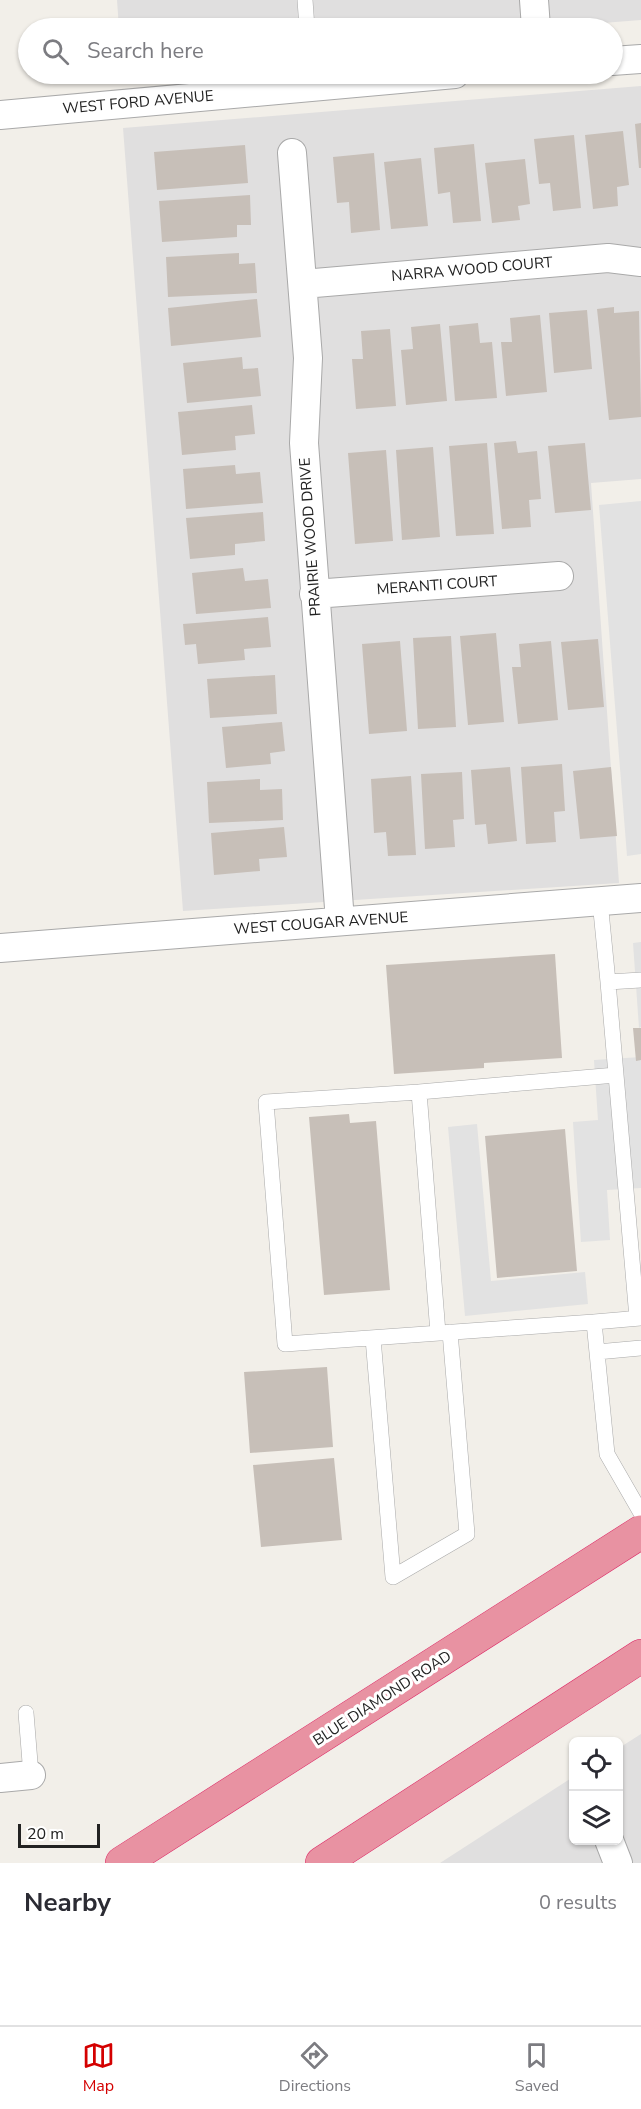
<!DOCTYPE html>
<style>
:root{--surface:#fff;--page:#f2f2f3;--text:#2b2b33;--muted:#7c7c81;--line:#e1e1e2;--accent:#d40000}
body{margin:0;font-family:"Nunito Sans",sans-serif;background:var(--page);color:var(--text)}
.controls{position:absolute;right:18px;bottom:18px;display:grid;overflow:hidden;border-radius:9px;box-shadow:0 2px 4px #0004}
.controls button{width:54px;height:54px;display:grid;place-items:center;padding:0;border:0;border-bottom:2px solid var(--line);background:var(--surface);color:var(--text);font:30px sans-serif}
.scale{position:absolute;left:18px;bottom:15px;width:82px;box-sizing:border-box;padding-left:6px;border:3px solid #222;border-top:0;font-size:16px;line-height:21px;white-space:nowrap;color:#222;-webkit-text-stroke:4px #fff;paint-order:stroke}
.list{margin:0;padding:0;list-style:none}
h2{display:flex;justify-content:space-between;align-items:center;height:78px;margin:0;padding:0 24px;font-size:26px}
h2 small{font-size:20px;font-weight:400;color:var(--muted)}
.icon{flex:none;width:33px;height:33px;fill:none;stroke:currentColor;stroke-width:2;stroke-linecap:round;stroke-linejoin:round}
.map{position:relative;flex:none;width:641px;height:1863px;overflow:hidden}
.search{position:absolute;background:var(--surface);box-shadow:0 2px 4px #0004;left:18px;right:18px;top:18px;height:66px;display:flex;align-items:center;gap:15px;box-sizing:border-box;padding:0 21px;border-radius:33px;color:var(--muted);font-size:22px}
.sheet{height:162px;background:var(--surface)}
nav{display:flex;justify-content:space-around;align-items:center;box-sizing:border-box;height:84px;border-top:2px solid var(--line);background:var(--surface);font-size:16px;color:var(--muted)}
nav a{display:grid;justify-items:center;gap:3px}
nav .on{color:var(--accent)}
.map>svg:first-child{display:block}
</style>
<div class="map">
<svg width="641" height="1863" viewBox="0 0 641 1863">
<rect width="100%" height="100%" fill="#f2efe9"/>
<path fill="#e0dfdf" d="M117,0H641V20L539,28H119Z
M641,86V479L591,483L619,883L183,911L123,128Z
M641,1734V1863H440L573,1777L574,1840H618L619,1748Z"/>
<path fill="#e2e2e2" d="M641,501V854L627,856L599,505Z
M641,942V1027L639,1028L633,943Z
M641,1057V1188L607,1190L610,1240L581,1242L573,1122L598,1120L594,1060Z
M477,1124L491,1281L585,1272L588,1304L465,1316L448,1127Z"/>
<path fill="#c7bfb8" d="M641,123V168H639L635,124Z
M623,131L629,185L617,187L618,206L593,209L585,135Z
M574,135L581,208L553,211L550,183L539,184L534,139Z
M474,144L481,221L453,223L450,192L438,194L434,148Z
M245,145L248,183L157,190L154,152Z
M374,153L380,230L351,233L349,202L337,203L333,157Z
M421,158L428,226L391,229L384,162Z
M525,159L530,204L518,206L520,220L492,223L485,163Z
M250,195L251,225H237V237L162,242L159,201Z
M239,253V264L255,263L257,293L168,297L166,257Z
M257,299L261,337L171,346L168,308Z
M614,307V313L639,311L641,417L609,420L597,309Z
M587,310L592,369L554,373L549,313Z
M540,315L547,392L506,396L501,342H512L510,318Z
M478,323L480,343L492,342L497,398L455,401L449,326Z
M440,324L447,401L406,405L401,350L413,349L411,327Z
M390,329L396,406L356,409L352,359H363L361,331Z
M242,357L243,369L258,368L261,396L187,403L183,363Z
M252,405L255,434L235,436L236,450L182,455L178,412Z
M516,441L518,453L537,451L541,499L529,500L531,527L502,529L494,443Z
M487,443L494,534L456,536L449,446Z
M585,443L591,510L555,513L548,446Z
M433,447L440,537L402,540L396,450Z
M386,450L393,541L355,544L348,453Z
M235,465L236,474L260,472L263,503L186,509L183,469Z
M263,512L265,541L235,544V555L190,559L186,518Z
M243,568L245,581L268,579L271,608L196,614L192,573Z
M268,617L271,647L244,649L245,660L198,664L196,644L185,645L183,624Z
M496,633L504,722L468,725L460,636Z
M451,636L456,727L418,729L413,638Z
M598,639L604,707L568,710L561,642Z
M400,641L407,731L369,734L362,644Z
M551,641L558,720L518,724L512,667H521L519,644Z
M275,675L277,714L210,718L207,679Z
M282,722L285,751L270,753L271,764L226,768L222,727Z
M562,764L565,811L554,812L556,842L526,844L521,767Z
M510,767L517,841L488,844L486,824L475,825L471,770Z
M611,767L617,836L580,839L573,771Z
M462,772L464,819L453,820L455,847L425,849L421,774Z
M411,776L416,855L388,856L386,832L374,833L371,779Z
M260,779V790L282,789L283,820L209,823L207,782Z
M284,827L287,857L259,859L260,871L214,875L211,833Z
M555,954L562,1058L484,1063V1068L394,1074L386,965Z
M633,1028H641V1060L636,1061Z
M349,1114L350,1123L376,1121L390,1290L324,1295L309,1117Z
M565,1129L577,1271L497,1278L485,1136Z
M327,1367L333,1447L250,1453L244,1372Z
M334,1458L342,1540L261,1547L253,1465Z"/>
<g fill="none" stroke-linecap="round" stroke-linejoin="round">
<defs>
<path id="lane" d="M305,0L307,28
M600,901L608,982
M419,1092L266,1102L285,1344L594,1322
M637,1318L608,982L641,980
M641,1318L594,1322L607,1454L641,1513
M438,1333L419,1092L616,1075
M373,1338L393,1577L467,1534L450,1332
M597,1352L641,1348
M26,1713L31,1775"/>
<path id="street" d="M534,0L536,28
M612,61L641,59
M0,115L455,74
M292,153L308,358L304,443L340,921
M303,284L608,258L641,262
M314,594L559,576
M0,948L641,898
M0,1778L31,1775
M609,1840L618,1863"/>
<path id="highway" d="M122,1863L641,1532
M322,1863L641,1656"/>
</defs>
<use href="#lane" stroke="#a9a9a9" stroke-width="16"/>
<use href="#street" stroke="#a9a9a9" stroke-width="30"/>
<use href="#highway" stroke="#dc2a67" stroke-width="34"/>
<use href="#lane" stroke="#fff" stroke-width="15"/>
<use href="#street" stroke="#fff" stroke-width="28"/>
<use href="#highway" stroke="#e892a2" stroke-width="33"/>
</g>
<g text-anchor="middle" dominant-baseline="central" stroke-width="6" stroke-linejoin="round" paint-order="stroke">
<g font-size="15" fill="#222" stroke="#fff">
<text transform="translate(138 102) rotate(-5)">WEST FORD AVENUE</text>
<text transform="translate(472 269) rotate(-5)">NARRA WOOD COURT</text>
<text transform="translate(310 537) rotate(-94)">PRAIRIE WOOD DRIVE</text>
<text transform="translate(437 585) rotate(-4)">MERANTI COURT</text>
<text transform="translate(321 923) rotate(-4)">WEST COUGAR AVENUE</text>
<text transform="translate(382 1698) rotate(-33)">BLUE DIAMOND ROAD</text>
</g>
</g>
</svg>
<div class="controls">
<button><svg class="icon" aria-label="locate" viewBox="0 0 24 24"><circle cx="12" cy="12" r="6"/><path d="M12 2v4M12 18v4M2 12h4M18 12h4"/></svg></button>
<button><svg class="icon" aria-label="layers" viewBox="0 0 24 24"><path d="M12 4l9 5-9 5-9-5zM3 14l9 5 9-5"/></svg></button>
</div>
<div class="scale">20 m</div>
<div class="search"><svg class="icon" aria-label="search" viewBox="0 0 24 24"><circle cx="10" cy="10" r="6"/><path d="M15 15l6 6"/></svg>Search here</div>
</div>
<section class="sheet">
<h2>Nearby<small>0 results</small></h2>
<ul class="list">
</ul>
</section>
<nav>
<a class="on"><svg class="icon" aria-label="map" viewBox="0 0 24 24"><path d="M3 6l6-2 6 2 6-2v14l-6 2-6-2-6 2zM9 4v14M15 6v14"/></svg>Map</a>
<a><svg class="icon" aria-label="directions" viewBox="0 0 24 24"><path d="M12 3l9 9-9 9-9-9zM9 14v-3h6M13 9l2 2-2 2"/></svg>Directions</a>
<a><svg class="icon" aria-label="saved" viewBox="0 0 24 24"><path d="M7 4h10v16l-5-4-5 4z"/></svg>Saved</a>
</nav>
